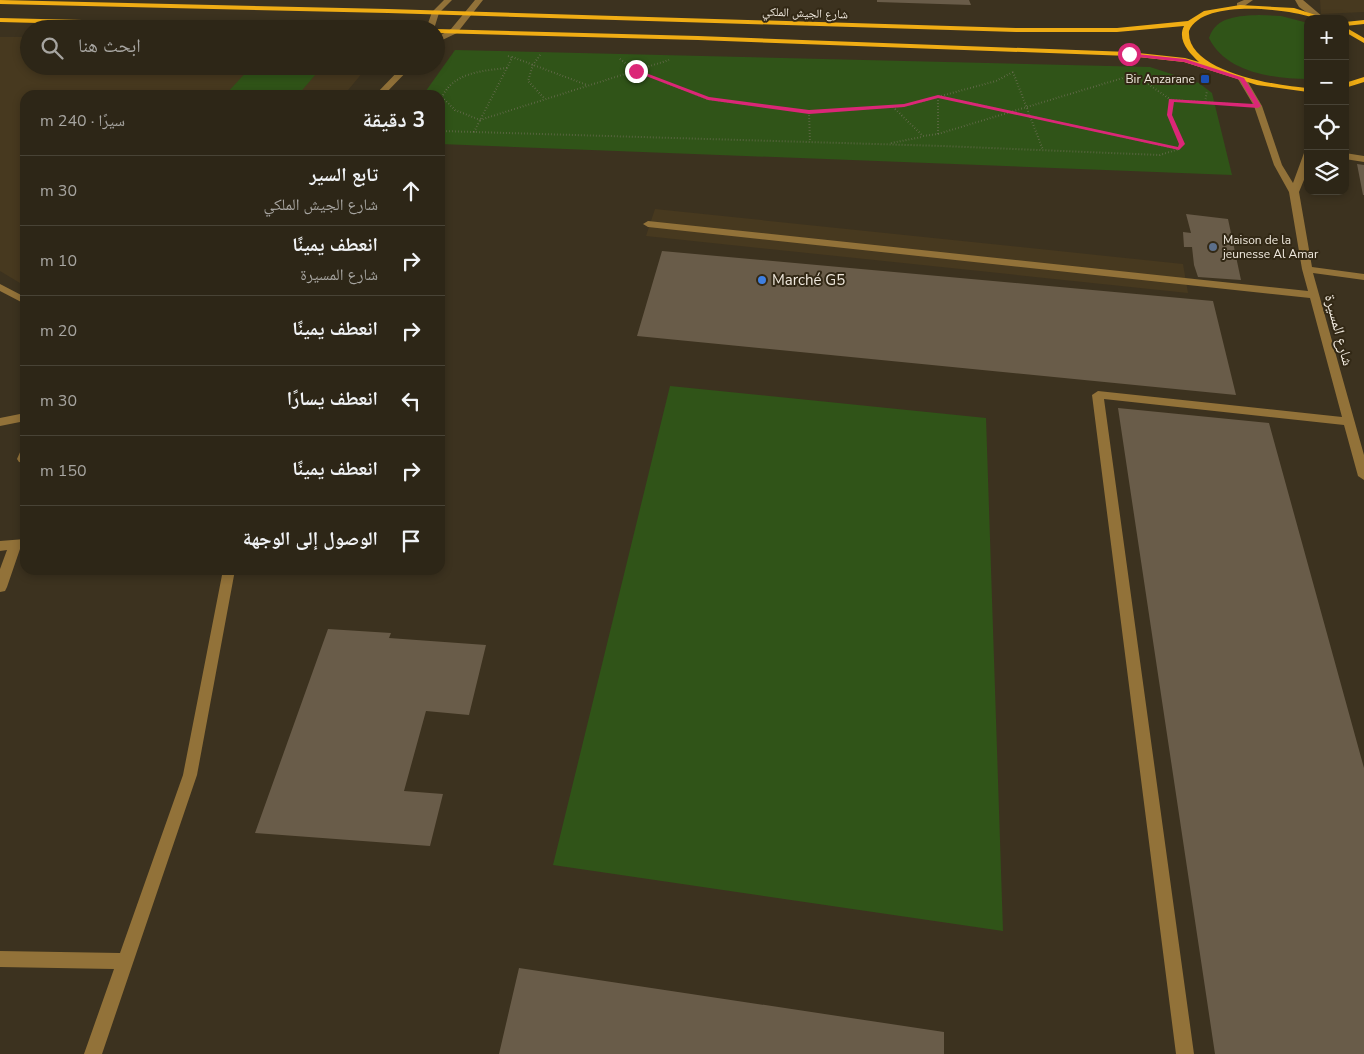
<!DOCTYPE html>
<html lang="ar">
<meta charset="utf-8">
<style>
:root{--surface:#2d2617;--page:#393224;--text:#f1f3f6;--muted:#a7a5a1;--line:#484336}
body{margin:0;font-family:"Nunito Sans","Noto Naskh Arabic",sans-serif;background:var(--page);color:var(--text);direction:rtl}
.controls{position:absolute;right:15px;top:15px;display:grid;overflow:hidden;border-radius:10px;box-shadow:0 2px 8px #0003}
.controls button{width:45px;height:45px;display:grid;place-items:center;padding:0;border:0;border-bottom:1px solid var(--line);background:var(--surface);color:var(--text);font:25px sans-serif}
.stop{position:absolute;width:15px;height:15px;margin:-11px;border:4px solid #db2777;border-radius:50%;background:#fff}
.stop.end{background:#db2777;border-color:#fff;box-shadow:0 1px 5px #0008}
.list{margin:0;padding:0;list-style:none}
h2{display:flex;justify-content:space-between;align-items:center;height:65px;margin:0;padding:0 20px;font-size:21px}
h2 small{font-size:16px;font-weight:400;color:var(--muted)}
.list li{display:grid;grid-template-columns:32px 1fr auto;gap:15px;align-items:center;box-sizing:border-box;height:70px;padding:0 20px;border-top:1px solid var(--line)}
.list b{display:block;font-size:19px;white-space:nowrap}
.list p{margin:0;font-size:16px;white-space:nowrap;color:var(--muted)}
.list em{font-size:16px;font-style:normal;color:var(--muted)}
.icon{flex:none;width:28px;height:28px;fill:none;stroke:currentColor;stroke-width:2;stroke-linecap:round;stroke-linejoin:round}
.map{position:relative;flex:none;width:1364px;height:1054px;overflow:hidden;direction:ltr}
.search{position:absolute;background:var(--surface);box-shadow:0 2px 8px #0003;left:20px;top:20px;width:425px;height:55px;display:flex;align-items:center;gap:12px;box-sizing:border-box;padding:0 18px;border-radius:28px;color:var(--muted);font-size:19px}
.panel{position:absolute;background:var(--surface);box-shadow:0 2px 8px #0003;left:20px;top:90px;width:425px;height:485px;border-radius:15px;direction:rtl}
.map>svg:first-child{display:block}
</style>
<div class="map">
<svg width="1364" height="1054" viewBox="0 0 1364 1054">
<rect width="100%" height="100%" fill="#3c321f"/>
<path fill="#47391f" d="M1320,0H1364V12L1321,14Z
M0,37H29V66H368L344,95H25V286L0,271Z
M655,209L1183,264L1188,293L646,236Z"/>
<path fill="#305418" d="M1259,15L1281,16L1308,23V79C1273,79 1225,72 1209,38C1216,16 1239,16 1259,15Z
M455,50L1150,67L1199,83L1212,93L1232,175L440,144V95H423Z
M252,66L322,67L298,95H225Z
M670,386L986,418L1003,931L553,865Z"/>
<path fill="#695c49" d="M877,0H969L971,5L877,2Z
M1357,164L1364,165V195H1363Z
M1186,214L1228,219L1241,280L1198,277L1194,265L1192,247H1184L1183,232L1191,233Z
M662,251L1213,301L1236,395L637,336Z
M1118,408L1269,423L1364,768V1054H1215Z
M328,629L391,633L389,638L486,645L469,715L426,711L404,791L443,794L430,846L255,833Z
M519,968L944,1032V1054H499Z"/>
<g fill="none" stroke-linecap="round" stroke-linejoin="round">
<path stroke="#7e7565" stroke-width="2" stroke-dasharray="0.5 2.5" stroke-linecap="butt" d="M540,55L533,65L528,81L545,99
M512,57L587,85
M620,59L636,71L708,99L809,112L904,106L996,81L1013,72
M507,68C482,71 454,72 442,97L455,110L480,120L669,60
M1013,72L1043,150
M1141,79L1171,100
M1205,102L1207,91
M893,107L923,136L938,134L1126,77
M809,112L810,142
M440,131L942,146L1160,155L1179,149L1182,143L1170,115L1171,100L1230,104
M474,132L512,58L508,56
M938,134V96L1179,149
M891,143L922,137"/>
<path fill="#927239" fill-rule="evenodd" d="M444,0H452L439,13L434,29H426L432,12Z
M475,0H483L457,33L436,43V38L451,29Z
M1244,0H1253L1243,7H1237V3Z
M1295,0H1303L1323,17L1316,19L1299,7Z
M403,66H412L384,95H375Z
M1239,77H1245L1262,106L1282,165L1293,183L1304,153L1308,150V170L1299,192L1312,267L1364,274V280L1313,273L1364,455V480L1358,476L1344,425L1104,399L1194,1054H1176L1092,395L1098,391L1342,417L1310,298L648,227L643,224L648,221L1308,291L1302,269L1289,192L1274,165L1254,106L1238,79Z
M1345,153L1364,156V162L1345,159Z
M0,284L25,297V304L0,291Z
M25,413V421L0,426V418Z
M25,449V463L19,462L17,459L21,450Z
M25,539V549H20L7,587L5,591L0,592V569L7,550L0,551V541Z
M223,570H235L197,775L102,1054H84L114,969L0,967V951L120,953L183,775Z"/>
<path fill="#f0ad14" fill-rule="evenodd" d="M0,0L388,9L1016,28H1117L1188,21L1204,11L1240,5L1294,8L1328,19C1315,19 1306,15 1294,13C1269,8 1201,2 1189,31C1186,72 1278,86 1308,88V92L1257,85L1184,62L1129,56L698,40L436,33V29L698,36L1129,52L1185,58L1199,62C1189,53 1177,40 1184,26L1117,32H1016L388,13L0,4Z
M0,18L371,27L375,29H266L0,22Z
M1364,20V24L1345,26V22Z
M1345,27L1364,38V43L1345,32Z
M1364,77V82L1345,88V83Z"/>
</g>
<path fill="#db2777" d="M1127,53L1185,59L1244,78L1261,106L1258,108L1174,102L1172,115L1185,144L1179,150L938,98L904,107L809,114L708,100L633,71L638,70L709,97L809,110L904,104L938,95L1178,147L1179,144L1167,115L1169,99L1254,104L1240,80L1184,62L1129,56Z"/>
<rect fill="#1a4fb4" stroke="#322815" stroke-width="2" x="1200" y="74" width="10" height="10" rx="2.5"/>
<circle fill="#5c6f8a" stroke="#322815" stroke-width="2" cx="1213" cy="247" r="5"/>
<circle fill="#3f7fe0" stroke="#322815" stroke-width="2" cx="762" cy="280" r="5"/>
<g text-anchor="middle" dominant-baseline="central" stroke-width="4" stroke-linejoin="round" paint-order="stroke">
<g font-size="12" fill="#f0e9de" stroke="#322815">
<text transform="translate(805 13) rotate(2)">شارع الجيش الملكي</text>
</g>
<g font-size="12" fill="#f0e9de" stroke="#322815" text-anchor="end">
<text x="1195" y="79">Bir Anzarane</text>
<text x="1223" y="240" text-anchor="start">Maison de la<tspan x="1223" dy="14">jeunesse Al Amar</tspan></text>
</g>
<g font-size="15" fill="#f0e9de" stroke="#322815" text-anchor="start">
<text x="772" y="280">Marché G5</text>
</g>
<g font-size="15" fill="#f0e9de" stroke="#322815">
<text transform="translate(1339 330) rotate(75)">شارع المسيرة</text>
</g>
</g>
</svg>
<div class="controls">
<button>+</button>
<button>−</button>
<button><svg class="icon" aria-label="locate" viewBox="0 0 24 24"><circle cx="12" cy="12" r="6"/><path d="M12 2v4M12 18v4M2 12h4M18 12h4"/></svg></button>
<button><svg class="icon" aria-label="layers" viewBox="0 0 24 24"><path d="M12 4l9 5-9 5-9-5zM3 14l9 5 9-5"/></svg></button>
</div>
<div class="stop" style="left:1129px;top:54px"></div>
<div class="stop end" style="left:636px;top:71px"></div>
<div class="search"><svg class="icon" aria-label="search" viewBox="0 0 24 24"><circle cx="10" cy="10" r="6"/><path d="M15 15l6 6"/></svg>ابحث هنا</div>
<section class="panel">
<h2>3 دقيقة<small>سيرًا · 240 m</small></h2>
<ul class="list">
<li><svg class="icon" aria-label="ahead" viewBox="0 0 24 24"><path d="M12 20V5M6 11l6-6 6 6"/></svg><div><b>تابع السير</b><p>شارع الجيش الملكي</p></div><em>30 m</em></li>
<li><svg class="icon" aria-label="right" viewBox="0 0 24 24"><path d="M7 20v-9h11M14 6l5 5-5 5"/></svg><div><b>انعطف يمينًا</b><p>شارع المسيرة</p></div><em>10 m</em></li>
<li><svg class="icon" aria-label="right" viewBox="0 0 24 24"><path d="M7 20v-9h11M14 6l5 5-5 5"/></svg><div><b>انعطف يمينًا</b></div><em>20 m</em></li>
<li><svg class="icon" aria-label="left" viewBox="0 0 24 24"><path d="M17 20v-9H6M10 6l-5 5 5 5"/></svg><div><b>انعطف يسارًا</b></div><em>30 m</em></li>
<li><svg class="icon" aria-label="right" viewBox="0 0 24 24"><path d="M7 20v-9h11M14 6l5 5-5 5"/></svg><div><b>انعطف يمينًا</b></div><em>150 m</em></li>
<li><svg class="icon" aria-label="arrive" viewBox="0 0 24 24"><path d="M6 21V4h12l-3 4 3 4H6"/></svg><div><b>الوصول إلى الوجهة</b></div></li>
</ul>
</section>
</div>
